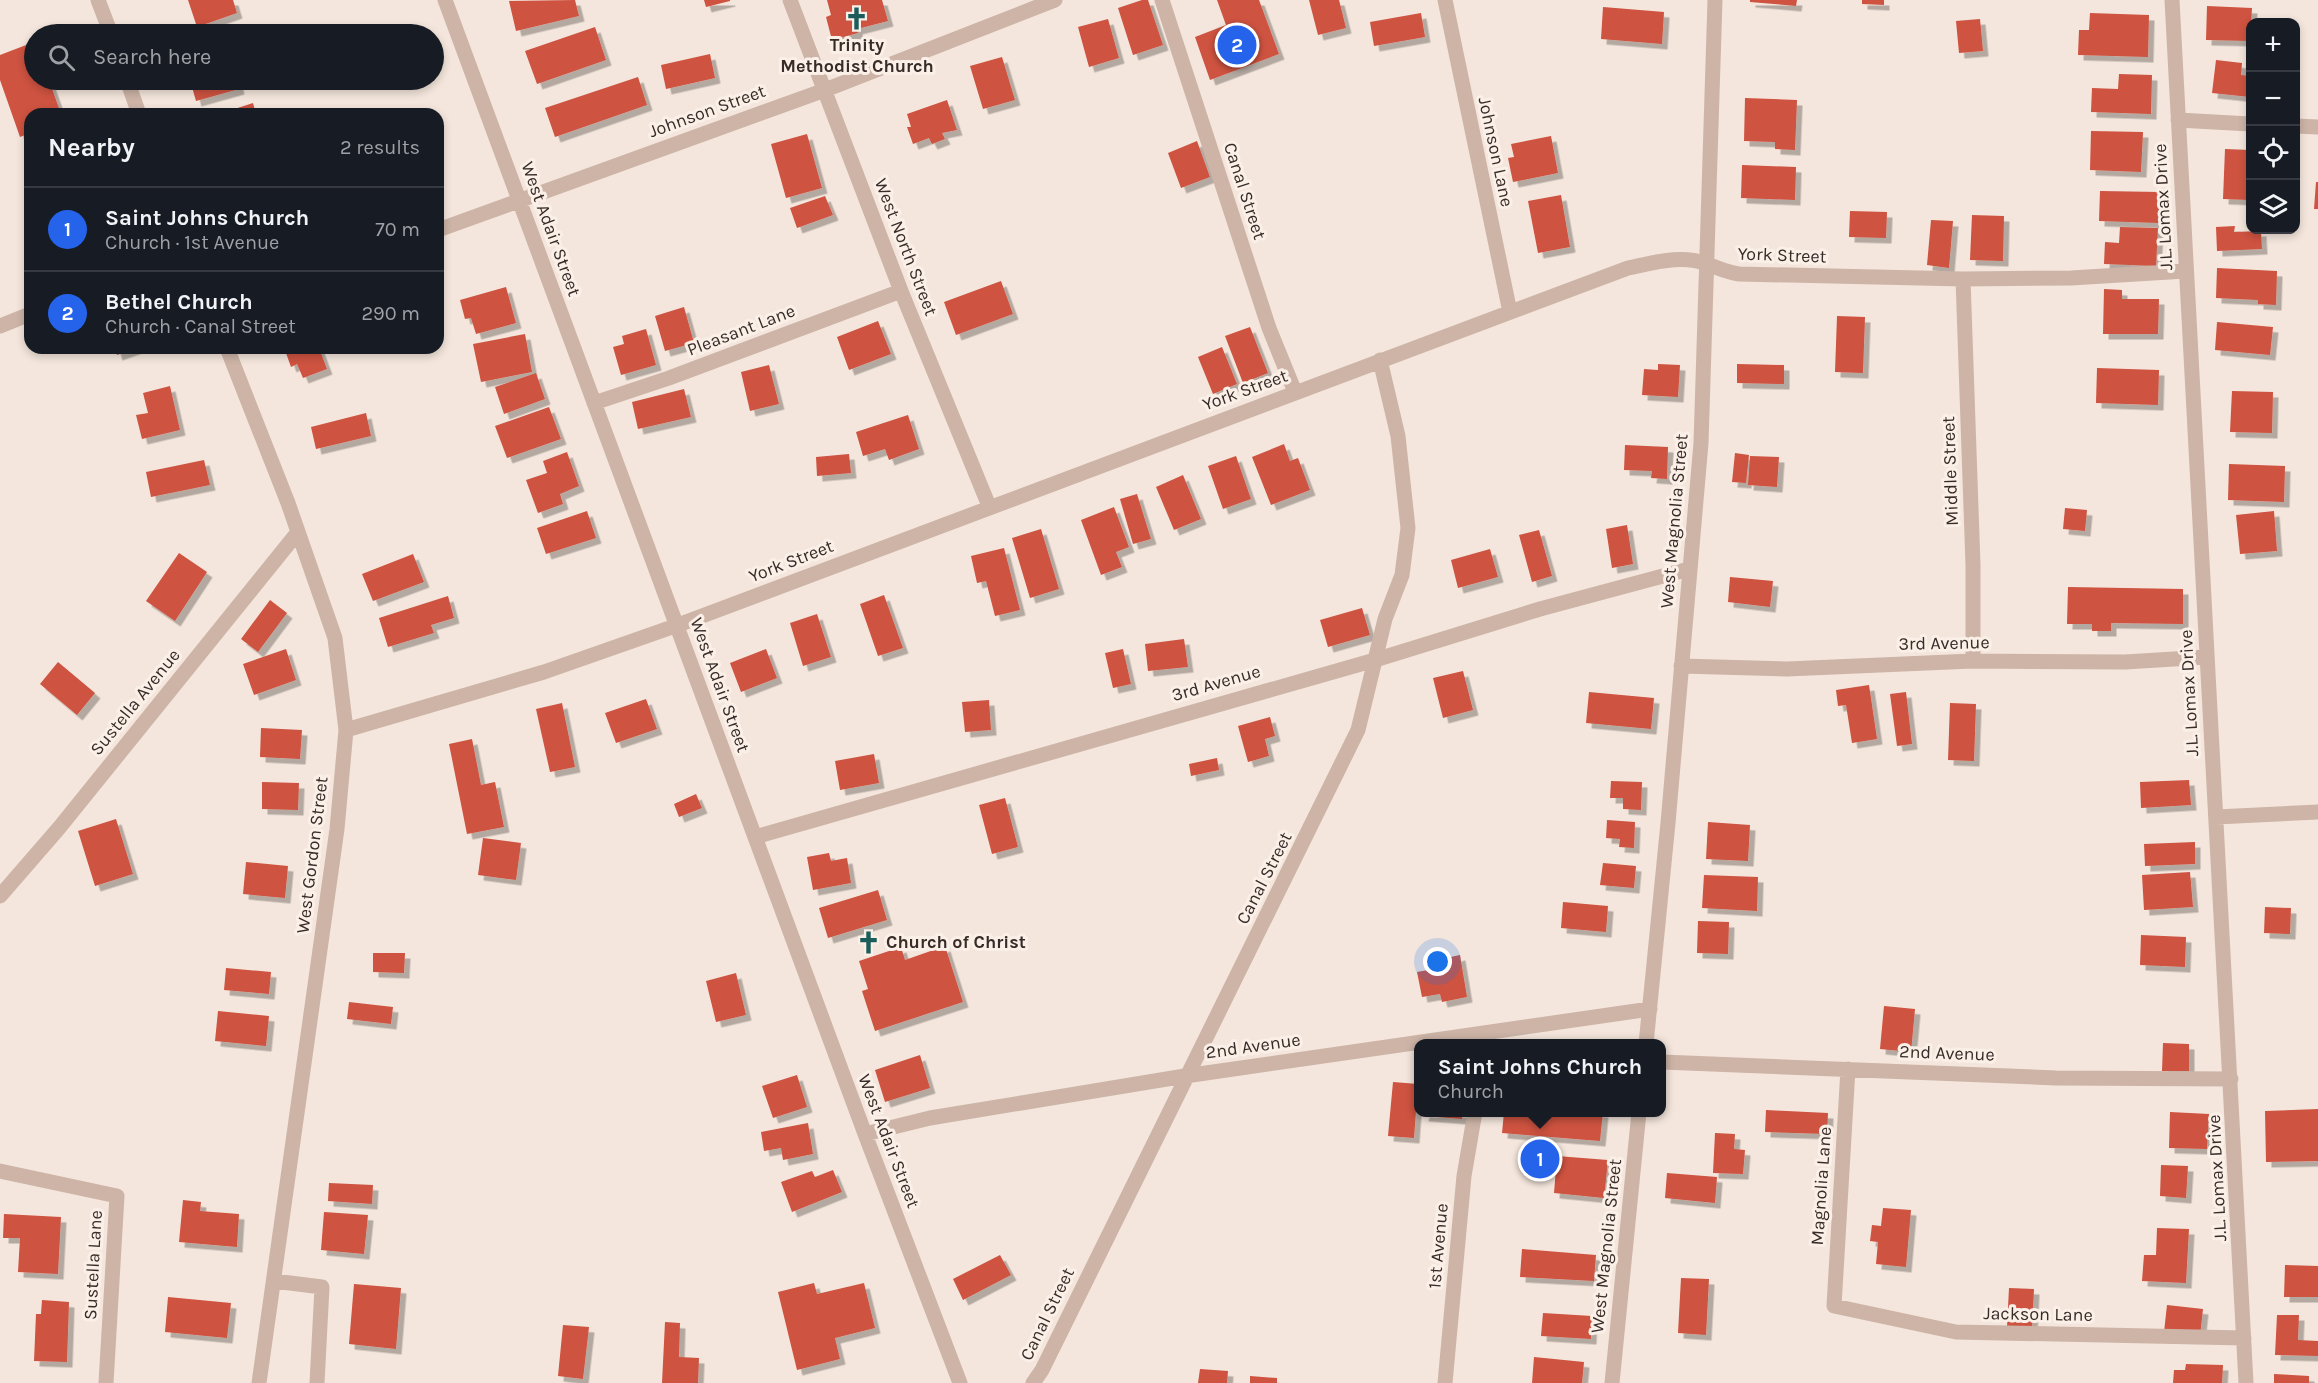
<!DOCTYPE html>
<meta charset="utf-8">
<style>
:root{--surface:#171b24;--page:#242831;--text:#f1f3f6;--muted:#9ea1a6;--line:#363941;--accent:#2563eb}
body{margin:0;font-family:Karla,sans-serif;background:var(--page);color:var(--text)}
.controls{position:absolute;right:18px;top:18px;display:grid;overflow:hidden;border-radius:12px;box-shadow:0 3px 9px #0003}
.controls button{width:54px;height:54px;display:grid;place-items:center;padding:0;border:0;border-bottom:2px solid var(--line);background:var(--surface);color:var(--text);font:30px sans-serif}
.you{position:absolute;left:1438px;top:962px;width:21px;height:21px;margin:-15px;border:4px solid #fff;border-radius:50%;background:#1a73e8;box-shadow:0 0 0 9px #1a73e833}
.badge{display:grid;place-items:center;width:39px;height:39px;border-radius:50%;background:var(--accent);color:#fff;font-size:20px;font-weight:700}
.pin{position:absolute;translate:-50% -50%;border:3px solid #fff;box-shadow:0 2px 6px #0006}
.popup{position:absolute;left:1414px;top:1039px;width:252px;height:78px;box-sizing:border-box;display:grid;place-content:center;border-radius:12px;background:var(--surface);filter:drop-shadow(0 2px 4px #0005);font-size:20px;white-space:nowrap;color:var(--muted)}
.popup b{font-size:22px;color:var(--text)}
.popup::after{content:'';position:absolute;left:50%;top:100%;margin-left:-12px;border:12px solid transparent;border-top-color:var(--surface)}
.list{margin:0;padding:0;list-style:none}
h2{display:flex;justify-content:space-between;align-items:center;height:78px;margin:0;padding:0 24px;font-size:26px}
h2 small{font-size:20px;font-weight:400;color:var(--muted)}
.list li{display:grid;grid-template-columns:39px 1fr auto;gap:18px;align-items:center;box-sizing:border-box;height:84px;padding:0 24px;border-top:2px solid var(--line)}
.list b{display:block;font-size:22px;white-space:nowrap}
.list p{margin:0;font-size:20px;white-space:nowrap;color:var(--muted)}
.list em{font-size:20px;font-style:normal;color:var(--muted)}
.icon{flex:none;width:33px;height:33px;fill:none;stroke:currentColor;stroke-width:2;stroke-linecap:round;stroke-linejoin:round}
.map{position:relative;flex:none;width:2318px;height:1383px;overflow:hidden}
.search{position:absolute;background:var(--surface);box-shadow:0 3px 9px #0003;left:24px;top:24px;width:420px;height:66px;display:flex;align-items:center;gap:15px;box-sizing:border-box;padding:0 21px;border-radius:33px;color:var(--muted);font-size:22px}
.panel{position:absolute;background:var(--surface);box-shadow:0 3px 9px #0003;left:24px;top:108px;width:420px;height:246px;border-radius:18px}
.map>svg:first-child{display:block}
</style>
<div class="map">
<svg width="2318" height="1383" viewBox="0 0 2318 1383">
<defs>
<filter id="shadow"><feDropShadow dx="5.5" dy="5.5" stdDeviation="0" flood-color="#0004"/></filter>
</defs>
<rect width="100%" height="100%" fill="#f4e6dc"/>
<path fill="#ce5240" filter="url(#shadow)" d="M188,0H233L237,13L197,27Z
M575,0L579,16L516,31L509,1Z
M704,0H730V1L706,7Z
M827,0H882L888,21L857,29L858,33L832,40L826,17L831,15Z
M1142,0H1148L1163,45L1133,55L1118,8Z
M1217,0H1259L1279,54L1210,80L1195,37L1226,25Z
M1309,0H1339L1346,28L1318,35Z
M1750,0H1797L1796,6L1750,2Z
M1862,0H1884V5L1862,4Z
M2207,6L2252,8L2250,41L2206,40Z
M1603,7L1664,12L1662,44L1601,39Z
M1421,13L1425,37L1374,46L1370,22Z
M2090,13L2149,15L2148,57L2078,55L2079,30H2089Z
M1108,19L1119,58L1089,67L1078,27Z
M1980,19L1983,51L1959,53L1956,21Z
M595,27L606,60L537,84L525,51Z
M34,42V80H49L61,114H30V133L20,137L0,80V55Z
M710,54L715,78L666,89L661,65Z
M1002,57L1015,100L983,109L970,66Z
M2216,60L2242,63L2241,75L2250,76V97L2212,93Z
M2119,74L2152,75L2151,114L2091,112L2092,88L2118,89Z
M638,77L647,105L555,137L545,108Z
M190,80H237L239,89L196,101Z
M1745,98L1797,100L1795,150L1775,149V142L1744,141Z
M947,100L957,130L942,133L945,139L932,144L929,138L913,144L907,127H911L907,114Z
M253,103L256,114H219Z
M2091,131L2143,132L2141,172L2090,170Z
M807,134L822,188L786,198L771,144Z
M1551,136L1558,173L1513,182L1508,158L1514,157L1511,144Z
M1197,141L1210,177L1181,188L1168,153Z
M2225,149L2250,150V200L2223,199Z
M1742,165L1796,167L1795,200L1741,198Z
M2316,182H2318V209H2314Z
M2100,191L2160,192L2159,223L2099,221Z
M1561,195L1570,247L1538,253L1528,201Z
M825,196L833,215L797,228L790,208Z
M1850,211L1887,212L1886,238L1849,237Z
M1972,215L2004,216L2003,261L1970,260Z
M1931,220L1953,221L1949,268L1927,265Z
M2235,226L2234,232L2261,231L2262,249L2217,251L2216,227Z
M2120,227L2158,228L2156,266L2104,264L2105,242L2119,243Z
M2217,268L2277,271L2276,305L2258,304V300L2216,298Z
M1001,281L1013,314L956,335L944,302Z
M506,287L516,323L476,334L471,318L465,319L460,300Z
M2104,289L2122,290V299H2159L2158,334H2103Z
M684,307L694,343L665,351L655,316Z
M1837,316L1865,317L1863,373L1835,372Z
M878,321L891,354L849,370L837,337Z
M2217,322L2273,327L2270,355L2215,350Z
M1250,327L1268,373L1243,383L1225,336Z
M646,329L656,365L621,375L613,347L624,344L622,336Z
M525,334L532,372L481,382L473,344Z
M1222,347L1237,384L1213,394L1198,357Z
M115,348H137L117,355Z
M293,348H319L327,369L303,378L297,364L291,367L286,353L294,350Z
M1658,364L1680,365L1678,397L1642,395L1644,369L1658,370Z
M1737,364L1784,365V384L1737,383Z
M769,365L779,404L750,411L741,372Z
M2097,368L2159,370L2158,405L2096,403Z
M536,373L545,399L504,414L495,387Z
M170,386L180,430L142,439L136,415L148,413L143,393Z
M684,389L691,417L638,429L632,402Z
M2232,391L2273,392L2272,433L2230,432Z
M549,407L561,439L507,458L495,426Z
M366,413L371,436L316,449L311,427Z
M908,415L919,449L889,460L885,449L863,456L856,432Z
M1284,444L1290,461L1298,458L1310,490L1271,505L1252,457Z
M1625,445L1668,447L1667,479L1651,478L1652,471L1624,470Z
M567,452L579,486L560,494L563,504L538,513L526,480L547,473L543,461Z
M1735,453L1749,455L1746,483L1732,482Z
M849,454L851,473L817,476L816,457Z
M1236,456L1251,499L1223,509L1208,466Z
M1750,456L1779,457L1777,487L1748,485Z
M204,460L210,485L151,497L146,472Z
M2229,464L2285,466L2284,502L2228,500Z
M1183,475L1201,519L1174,530L1156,487Z
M1137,494L1151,539L1133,544L1120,499Z
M1114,507L1129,547L1116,552L1122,567L1101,575L1081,520Z
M2065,508L2087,510L2085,531L2063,529Z
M587,511L596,538L546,554L537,528Z
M2274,511L2277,551L2240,554L2236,515Z
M1627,525L1633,564L1612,568L1606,529Z
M1041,529L1059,589L1030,598L1012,538Z
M1539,530L1552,576L1532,582L1519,535Z
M1004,548L1020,610L995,616L986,581L977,583L971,556Z
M1490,549L1498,577L1458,588L1451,560Z
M179,553L207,572L175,621L146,601Z
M413,554L424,582L373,601L362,574Z
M1730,577L1773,581L1770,607L1728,602Z
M2068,587L2183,589V624L2111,623V631H2092V624H2067Z
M884,595L903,648L878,656L860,604Z
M448,596L454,618L431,625L434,633L388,647L379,618Z
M270,600L287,613L258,652L241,639Z
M1362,608L1370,635L1328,647L1320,620Z
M817,614L831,657L803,666L790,623Z
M1184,639L1188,667L1148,671L1145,644Z
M286,649L296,680L254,695L243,664Z
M766,649L777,678L741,692L730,663Z
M1123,649L1131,684L1113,688L1105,653Z
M58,662L95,693L77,715L40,684Z
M1463,671L1473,710L1443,718L1433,678Z
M1869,685L1877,739L1852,743L1846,705L1838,706L1836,690Z
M1589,692L1654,698L1651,729L1586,723Z
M1906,692L1912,744L1897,746L1890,694Z
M646,699L657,729L616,743L605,713Z
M989,700L991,730L965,732L962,702Z
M562,703L575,767L550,772L536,709Z
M1950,703L1976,704L1974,761L1948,760Z
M1270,717L1275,736L1265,739L1269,756L1248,762L1238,726Z
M261,728L302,730L300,759L260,757Z
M472,739L481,785L495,782L504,827L467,834L449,744Z
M874,754L879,783L840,790L835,761Z
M1217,758L1219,770L1191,776L1189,764Z
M2189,780L2191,805L2141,808L2140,782Z
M1611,781L1642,782L1641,810L1623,809V798H1610Z
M262,782L299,783L298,810L262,809Z
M696,794L702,808L679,817L674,804Z
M1005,798L1018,847L992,854L979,805Z
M116,819L133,874L95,886L78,831Z
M1607,820L1635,822L1634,848L1619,847L1620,839L1606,838Z
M1708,822L1750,825L1748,861L1706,859Z
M483,838L521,843L516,880L478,875Z
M2195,842V864L2145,866L2144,844Z
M829,853L831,861L847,858L851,883L813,890L807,857Z
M246,862L288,866L285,898L243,894Z
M1603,863L1636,866L1634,888L1600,885Z
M2190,872L2193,907L2144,910L2142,875Z
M1704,875L1758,877L1757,911L1702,908Z
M878,890L887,920L828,938L819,908Z
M1563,902L1608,906L1606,932L1561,928Z
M2265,907L2291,908L2290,934L2264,933Z
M1698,921L1729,922L1728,954L1697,953Z
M2141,935L2186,937L2185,967L2140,965Z
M945,946L963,1002L875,1031L862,991L868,989L859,961L901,947L905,960Z
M373,953H405L404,973L373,972Z
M1460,955L1467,997L1442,1002L1440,994L1422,997L1417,972L1434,969L1432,961Z
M226,968L271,972L269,994L224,990Z
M736,973L746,1015L716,1022L706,981Z
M349,1002L393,1007L391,1024L347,1019Z
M1884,1006L1915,1009L1911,1052L1880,1049Z
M218,1011L269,1016L266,1046L215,1041Z
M2163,1043L2189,1044V1071H2162Z
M920,1055L930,1088L885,1102L875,1070Z
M797,1075L807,1107L773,1118L762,1086Z
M1393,1082L1418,1084L1414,1138L1388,1136Z
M2318,1109V1161L2266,1162L2265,1111Z
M1766,1110L1828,1113L1827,1134L1765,1132Z
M1424,1112H1463L1462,1119L1423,1116Z
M1504,1112H1603L1600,1141L1502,1133Z
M2170,1112L2209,1114L2207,1149L2169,1148Z
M808,1123L813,1154L783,1160L781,1148L764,1151L761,1132Z
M1715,1133L1735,1134L1734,1149L1745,1150L1743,1174L1713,1173Z
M1557,1156L1608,1160L1604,1198L1554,1193Z
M2161,1165L2188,1166L2186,1198L2160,1196Z
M833,1170L842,1192L792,1212L781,1182L812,1171L815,1177Z
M1667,1173L1717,1177L1715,1203L1665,1198Z
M329,1183L373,1185L372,1204L328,1201Z
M183,1200L201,1202L200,1211L239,1214L237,1247L179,1242Z
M1883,1208L1911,1210L1906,1267L1876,1264L1878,1242L1870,1241L1872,1225L1881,1226Z
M324,1212L368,1215L364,1254L321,1250Z
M4,1214L61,1217L58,1274L18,1272L20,1238H3Z
M2157,1228L2189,1229L2186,1283L2142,1281L2144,1255H2156Z
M1522,1249L1596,1255L1594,1281L1520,1277Z
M1000,1255L1011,1275L963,1300L953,1279Z
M2285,1265L2318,1266V1297H2284Z
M1681,1278L1709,1279L1706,1335L1678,1333Z
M814,1283L817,1294L864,1283L875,1328L835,1338L840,1359L797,1370L778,1292Z
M354,1284L401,1288L396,1349L349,1344Z
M2009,1288L2034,1289L2032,1329L2007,1327Z
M168,1297L231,1303L227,1338L165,1332Z
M42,1300L69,1302L67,1362L34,1361L36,1314H41Z
M2167,1305L2203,1309L2200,1336L2164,1332Z
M1543,1313L1592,1316L1591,1339L1541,1336Z
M2277,1315H2299L2298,1340L2318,1341V1356L2275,1355Z
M665,1322L680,1323L679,1357L699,1358L698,1383H662Z
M563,1325L589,1327L583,1379L558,1376Z
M1534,1357L1584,1362L1582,1383H1532Z
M2186,1364L2223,1365L2222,1383H2173L2174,1370H2185Z
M1200,1369L1228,1371L1227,1383H1198Z
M2274,1374L2309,1376V1383H2274Z
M1250,1376L1277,1378V1383H1250Z"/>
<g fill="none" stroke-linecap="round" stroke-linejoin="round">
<path stroke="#cdb4a7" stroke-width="15" d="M98,0L111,34
M445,0L865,1134L960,1383
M790,0L901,291L989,506
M1162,0L1269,328L1295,392
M1445,0L1510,312
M2172,0L2246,1383
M127,80L139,114
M2178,120L2250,124
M2296,126L2318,127
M438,230L825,90L1055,0
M1963,279L1973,565V661
M0,326L30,314
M227,348L288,503L335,638L346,730L337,829L259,1383
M594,403L669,378L901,291
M1681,666L1787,669L1973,661L2125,662L2207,657
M346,730L544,672L678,625L1628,268C1653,263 1682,254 1707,264C1719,268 1726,272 1739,274L1963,279L2071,278L2186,271
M2216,817L2318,812
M755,837L1375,660L1540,609L1689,569
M0,896L59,828L298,532
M1646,1044L1668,823L1701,443L1715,0
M1662,1062L2056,1078L2231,1079
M1848,1069L1834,1306L1956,1332L2244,1338
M865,1134L930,1118L1185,1076L1650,1009
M0,1171L117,1196L106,1383
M274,1281L322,1287L317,1383
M1033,1383L1042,1370L1358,730L1385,619L1402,575L1408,528L1398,436L1380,360
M1445,1383L1464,1176L1475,1112
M1612,1383L1639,1112"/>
</g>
<defs>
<symbol id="church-bare" viewBox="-9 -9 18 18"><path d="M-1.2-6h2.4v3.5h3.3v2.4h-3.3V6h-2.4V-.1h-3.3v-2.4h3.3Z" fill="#1a5d5a" stroke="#fbf0e8" stroke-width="2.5" paint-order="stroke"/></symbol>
</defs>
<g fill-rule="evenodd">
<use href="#church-bare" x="840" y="2" width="33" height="33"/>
<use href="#church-bare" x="852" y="926" width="33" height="33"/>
</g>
<g text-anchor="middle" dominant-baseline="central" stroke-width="6" stroke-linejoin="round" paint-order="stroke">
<g font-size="18" font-weight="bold" fill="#382b28" stroke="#fbf0e8">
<text x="857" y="45">Trinity<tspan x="857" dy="21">Methodist Church</tspan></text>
<text x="886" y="942" text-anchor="start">Church of Christ</text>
</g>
<g font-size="18" fill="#382b28" stroke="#fbf0e8">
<text transform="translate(707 111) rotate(-20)">Johnson Street</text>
<text transform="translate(1496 152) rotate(78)">Johnson Lane</text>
<text transform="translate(1245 191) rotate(72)">Canal Street</text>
<text transform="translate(2163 207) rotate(-93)">J.L. Lomax Drive</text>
<text transform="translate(551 229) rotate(70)">West Adair Street</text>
<text transform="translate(906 247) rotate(69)">West North Street</text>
<text transform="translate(1782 255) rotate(2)">York Street</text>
<text transform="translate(741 330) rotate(-21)">Pleasant Lane</text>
<text transform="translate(1245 390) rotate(-20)">York Street</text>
<text transform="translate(1950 471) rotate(-92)">Middle Street</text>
<text transform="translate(1674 521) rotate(-85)">West Magnolia Street</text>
<text transform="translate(791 561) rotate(-21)">York Street</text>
<text transform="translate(1944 643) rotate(-1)">3rd Avenue</text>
<text transform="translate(1216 683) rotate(-16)">3rd Avenue</text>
<text transform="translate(720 685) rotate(70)">West Adair Street</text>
<text transform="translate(2189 693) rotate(-93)">J.L. Lomax Drive</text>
<text transform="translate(135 702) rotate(-51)">Sustella Avenue</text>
<text transform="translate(312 855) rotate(-83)">West Gordon Street</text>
<text transform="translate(1264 878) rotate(-63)">Canal Street</text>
<text transform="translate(1253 1046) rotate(-8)">2nd Avenue</text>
<text transform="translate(1947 1053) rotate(2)">2nd Avenue</text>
<text transform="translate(889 1141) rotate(69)">West Adair Street</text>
<text transform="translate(2217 1178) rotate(-93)">J.L. Lomax Drive</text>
<text transform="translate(1821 1186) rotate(-86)">Magnolia Lane</text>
<text transform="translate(1438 1246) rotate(-85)">1st Avenue</text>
<text transform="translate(1606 1246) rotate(-84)">West Magnolia Street</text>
<text transform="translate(93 1265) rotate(-87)">Sustella Lane</text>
<text transform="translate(1047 1314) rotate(-64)">Canal Street</text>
<text transform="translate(2038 1314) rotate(1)">Jackson Lane</text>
</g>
</g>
</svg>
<div class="controls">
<button>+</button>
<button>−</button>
<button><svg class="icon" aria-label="locate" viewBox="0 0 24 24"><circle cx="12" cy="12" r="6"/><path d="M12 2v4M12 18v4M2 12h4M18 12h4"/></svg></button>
<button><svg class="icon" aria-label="layers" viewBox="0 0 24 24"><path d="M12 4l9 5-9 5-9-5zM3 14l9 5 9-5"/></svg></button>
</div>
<div class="you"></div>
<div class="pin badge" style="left:1540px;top:1159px">1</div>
<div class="popup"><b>Saint Johns Church</b>Church</div>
<div class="pin badge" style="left:1237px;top:45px">2</div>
<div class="search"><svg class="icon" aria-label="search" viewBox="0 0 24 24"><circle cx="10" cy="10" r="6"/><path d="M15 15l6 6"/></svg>Search here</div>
<section class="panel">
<h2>Nearby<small>2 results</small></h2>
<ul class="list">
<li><span class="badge">1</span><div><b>Saint Johns Church</b><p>Church · 1st Avenue</p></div><em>70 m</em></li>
<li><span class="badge">2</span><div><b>Bethel Church</b><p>Church · Canal Street</p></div><em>290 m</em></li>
</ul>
</section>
</div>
